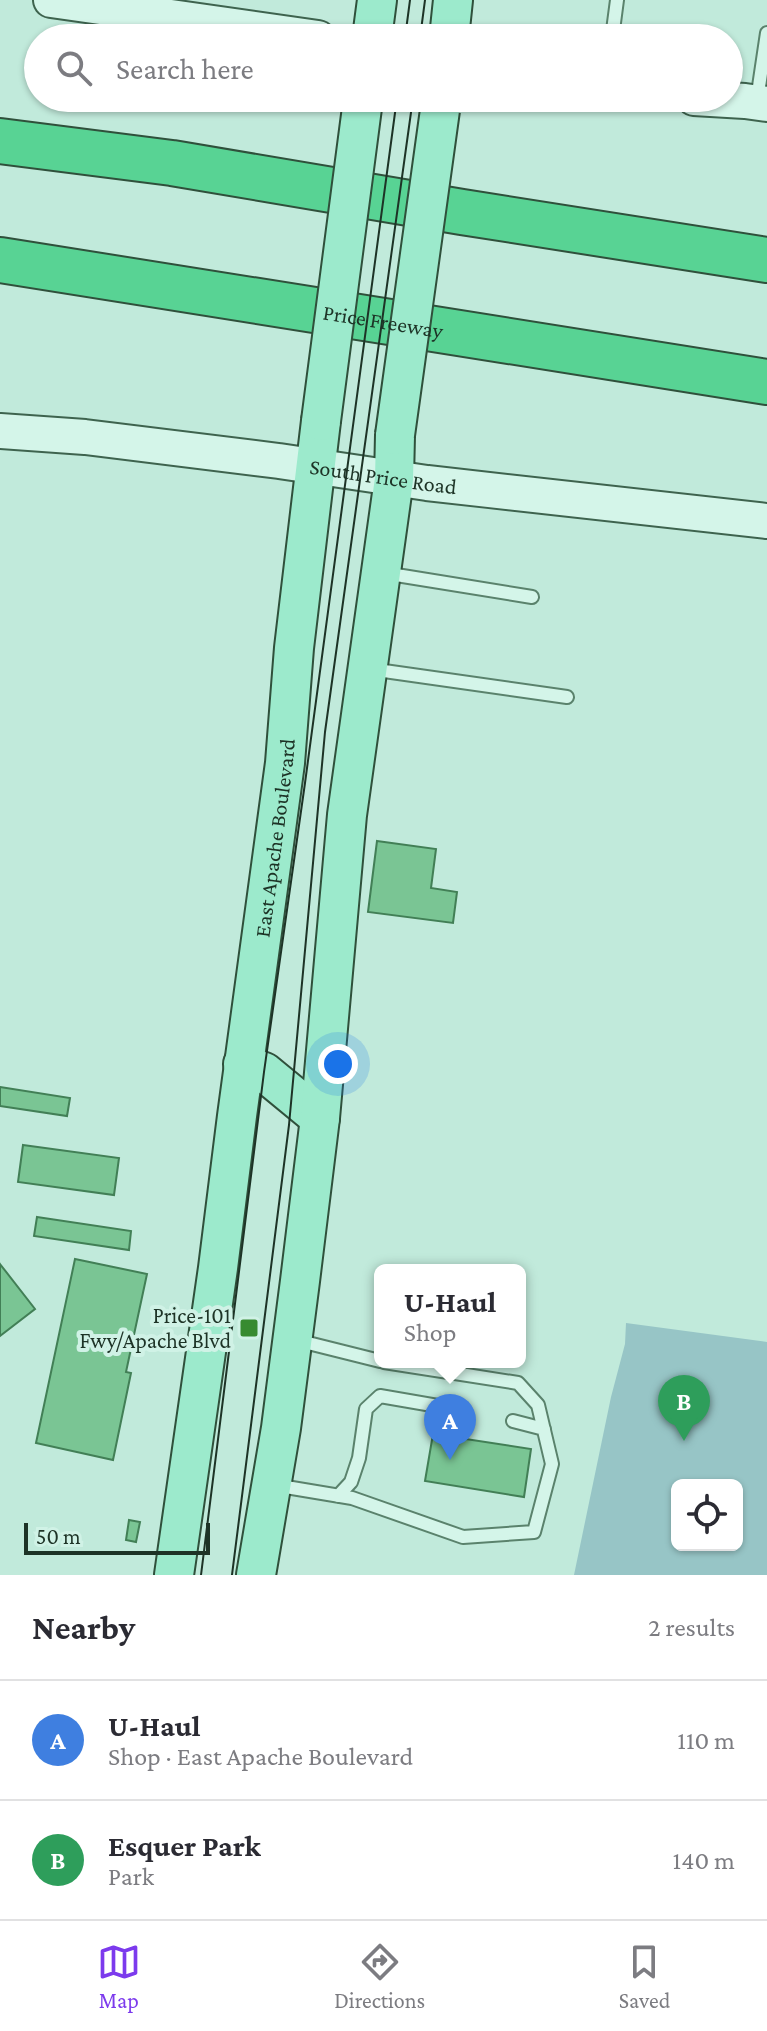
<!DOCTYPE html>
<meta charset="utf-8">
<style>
:root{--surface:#fff;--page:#f7f7f7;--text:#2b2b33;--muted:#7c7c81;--line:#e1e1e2;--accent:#7c3aed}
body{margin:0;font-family:"Crimson Pro",serif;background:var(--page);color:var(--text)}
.controls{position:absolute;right:24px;bottom:24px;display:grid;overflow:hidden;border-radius:12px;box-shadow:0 2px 6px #0004}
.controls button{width:72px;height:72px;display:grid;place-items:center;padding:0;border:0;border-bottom:2px solid var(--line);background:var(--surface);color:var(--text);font:40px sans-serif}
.scale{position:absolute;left:24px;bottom:20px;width:186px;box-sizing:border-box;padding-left:8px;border:4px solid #1d3326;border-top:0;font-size:22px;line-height:28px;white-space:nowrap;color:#1d3326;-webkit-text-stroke:6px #d0f2e6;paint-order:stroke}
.you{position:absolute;left:338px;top:1064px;width:28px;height:28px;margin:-20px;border:6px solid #fff;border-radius:50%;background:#1a73e8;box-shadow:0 0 0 12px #1a73e833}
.badge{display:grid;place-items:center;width:52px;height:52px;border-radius:50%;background:var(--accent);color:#fff;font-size:26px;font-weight:700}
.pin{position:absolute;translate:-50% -66px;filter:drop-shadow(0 2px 4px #0008)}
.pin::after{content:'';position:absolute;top:42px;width:28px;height:24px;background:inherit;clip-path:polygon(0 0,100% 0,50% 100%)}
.popup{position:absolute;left:374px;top:1264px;width:152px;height:104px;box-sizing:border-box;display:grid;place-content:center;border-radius:12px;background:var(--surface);filter:drop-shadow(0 2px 6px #0005);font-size:26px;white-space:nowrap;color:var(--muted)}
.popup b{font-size:30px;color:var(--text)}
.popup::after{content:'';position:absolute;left:50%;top:100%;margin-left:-16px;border:16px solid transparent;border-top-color:var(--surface)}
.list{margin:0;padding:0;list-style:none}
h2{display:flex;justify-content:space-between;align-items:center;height:104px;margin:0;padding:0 32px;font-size:34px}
h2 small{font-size:26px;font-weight:400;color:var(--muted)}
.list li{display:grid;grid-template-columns:52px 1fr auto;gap:24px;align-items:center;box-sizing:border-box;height:120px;padding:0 32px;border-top:2px solid var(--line)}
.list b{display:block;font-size:30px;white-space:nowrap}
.list p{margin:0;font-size:26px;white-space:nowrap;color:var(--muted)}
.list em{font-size:26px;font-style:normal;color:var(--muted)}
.icon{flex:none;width:44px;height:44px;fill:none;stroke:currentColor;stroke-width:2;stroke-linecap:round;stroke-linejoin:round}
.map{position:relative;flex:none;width:767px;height:1575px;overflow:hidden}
.search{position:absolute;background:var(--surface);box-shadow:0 2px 6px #0004;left:24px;right:24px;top:24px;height:88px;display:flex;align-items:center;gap:20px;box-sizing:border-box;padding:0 28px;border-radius:44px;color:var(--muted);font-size:30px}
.sheet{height:344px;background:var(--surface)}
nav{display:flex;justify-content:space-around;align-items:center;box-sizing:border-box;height:112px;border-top:2px solid var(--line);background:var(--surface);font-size:22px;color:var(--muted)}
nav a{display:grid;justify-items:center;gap:4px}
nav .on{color:var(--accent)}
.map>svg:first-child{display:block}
</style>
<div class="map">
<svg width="767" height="1575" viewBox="0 0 767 1575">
<rect width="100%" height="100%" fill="#c1eadb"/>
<path fill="#97c5c6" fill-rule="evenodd" d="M626,1323L767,1342V1575H574L611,1397L625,1344ZM677,1485H737V1545H677Z"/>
<path fill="#7ac594" stroke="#427f56" stroke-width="2" d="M377,841L436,849L431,888L457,892L453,923L368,912Z
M0,1087L70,1098L67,1116L0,1106Z
M23,1145L119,1158L114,1195L18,1182Z
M37,1217L131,1231L129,1250L34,1236Z
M75,1259L147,1274L126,1372L131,1373L113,1460L36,1443Z
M0,1264L35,1309L0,1336Z
M433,1434L531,1449L524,1497L425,1481Z
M129,1520L140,1522L136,1542L126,1540Z"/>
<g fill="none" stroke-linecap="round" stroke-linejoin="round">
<defs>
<path id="lane" d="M612,38L617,0
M757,100L767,33
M384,573L532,597
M370,669L567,697
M296,1340L380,1361
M513,1421L544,1429
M274,1485L352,1498L463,1537L534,1532L552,1464L538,1405L518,1383L384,1362
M338,1496L351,1482L359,1458L366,1409L380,1396L461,1410"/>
<g id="secondary">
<path d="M51,0L318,38"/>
<path d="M694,98L745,101L767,104"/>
<path id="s1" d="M0,431L85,437L279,461L427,483L767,521"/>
</g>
<g id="primary">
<path d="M372,38L377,0"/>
<path d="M449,38L453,0"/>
<path d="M243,1064L264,1072L320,1118"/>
<path id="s2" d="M174,1575L218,1268L237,1116L285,763L294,648L321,421"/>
<path d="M256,1575L281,1428L300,1281L320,1118L347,815L394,479L395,435"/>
</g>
<g id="highway">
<path d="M0,141L172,163L462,212L767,260"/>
<path id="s3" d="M0,260L767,382"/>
</g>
</defs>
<use href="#lane" stroke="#5a826c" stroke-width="16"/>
<use href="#secondary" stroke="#3e634e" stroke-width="38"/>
<use href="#primary" stroke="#2f503b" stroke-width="42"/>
<use href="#highway" stroke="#2f503b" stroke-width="48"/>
<use href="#lane" stroke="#d4f5e9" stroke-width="12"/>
<use href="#secondary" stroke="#d4f5e9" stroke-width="34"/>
<use href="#primary" stroke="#9ceacc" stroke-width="38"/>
<use href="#highway" stroke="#58d394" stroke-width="44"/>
<path stroke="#1d3326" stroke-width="2" d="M405,38L410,0
M420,38L425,0
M201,1575L264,1072L305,783L397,98
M232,1575L289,1125L325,732L413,98"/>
<defs>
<path id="primary-bridge" d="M321,421L363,100
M395,435L440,110"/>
</defs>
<use href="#primary-bridge" stroke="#2f503b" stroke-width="42" stroke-linecap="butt"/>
<use href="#primary-bridge" stroke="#9ceacc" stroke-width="38"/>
</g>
<rect fill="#378b30" stroke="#d0f2e6" stroke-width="3" x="239" y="1318" width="20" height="20" rx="4"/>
<g text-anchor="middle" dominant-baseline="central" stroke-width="8" stroke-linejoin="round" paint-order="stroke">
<g font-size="22" fill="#1d3326" stroke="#d0f2e6">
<text stroke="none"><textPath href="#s3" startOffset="388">Price Freeway</textPath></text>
<text stroke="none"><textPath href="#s1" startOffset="386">South Price Road</textPath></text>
<text stroke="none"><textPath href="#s2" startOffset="744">East Apache Boulevard</textPath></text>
</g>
<g font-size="22" fill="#1d3326" stroke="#d0f2e6" text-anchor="end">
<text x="231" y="1315">Price-101<tspan x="231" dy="25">Fwy/Apache Blvd</tspan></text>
</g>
</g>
</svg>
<div class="controls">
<button><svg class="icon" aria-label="locate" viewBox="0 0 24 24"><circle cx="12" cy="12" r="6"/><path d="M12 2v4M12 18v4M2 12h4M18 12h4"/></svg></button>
</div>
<div class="scale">50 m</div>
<div class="you"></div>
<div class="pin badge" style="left:450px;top:1460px;background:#3f7fe0">A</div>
<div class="popup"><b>U-Haul</b>Shop</div>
<div class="pin badge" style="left:684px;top:1441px;background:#2e9e5b">B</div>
<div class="search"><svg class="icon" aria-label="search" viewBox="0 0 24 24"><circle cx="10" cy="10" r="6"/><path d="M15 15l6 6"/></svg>Search here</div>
</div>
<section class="sheet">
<h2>Nearby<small>2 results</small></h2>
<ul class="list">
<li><span class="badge" style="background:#3f7fe0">A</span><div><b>U-Haul</b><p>Shop · East Apache Boulevard</p></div><em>110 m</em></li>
<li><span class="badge" style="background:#2e9e5b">B</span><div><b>Esquer Park</b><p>Park</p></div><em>140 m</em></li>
</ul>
</section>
<nav>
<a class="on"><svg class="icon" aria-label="map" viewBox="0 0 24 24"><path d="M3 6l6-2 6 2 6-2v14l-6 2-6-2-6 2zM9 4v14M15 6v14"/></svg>Map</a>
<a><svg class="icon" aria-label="directions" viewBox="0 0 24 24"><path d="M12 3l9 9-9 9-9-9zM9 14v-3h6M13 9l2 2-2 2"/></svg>Directions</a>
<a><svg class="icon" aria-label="saved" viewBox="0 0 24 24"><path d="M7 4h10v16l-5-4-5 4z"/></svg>Saved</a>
</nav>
